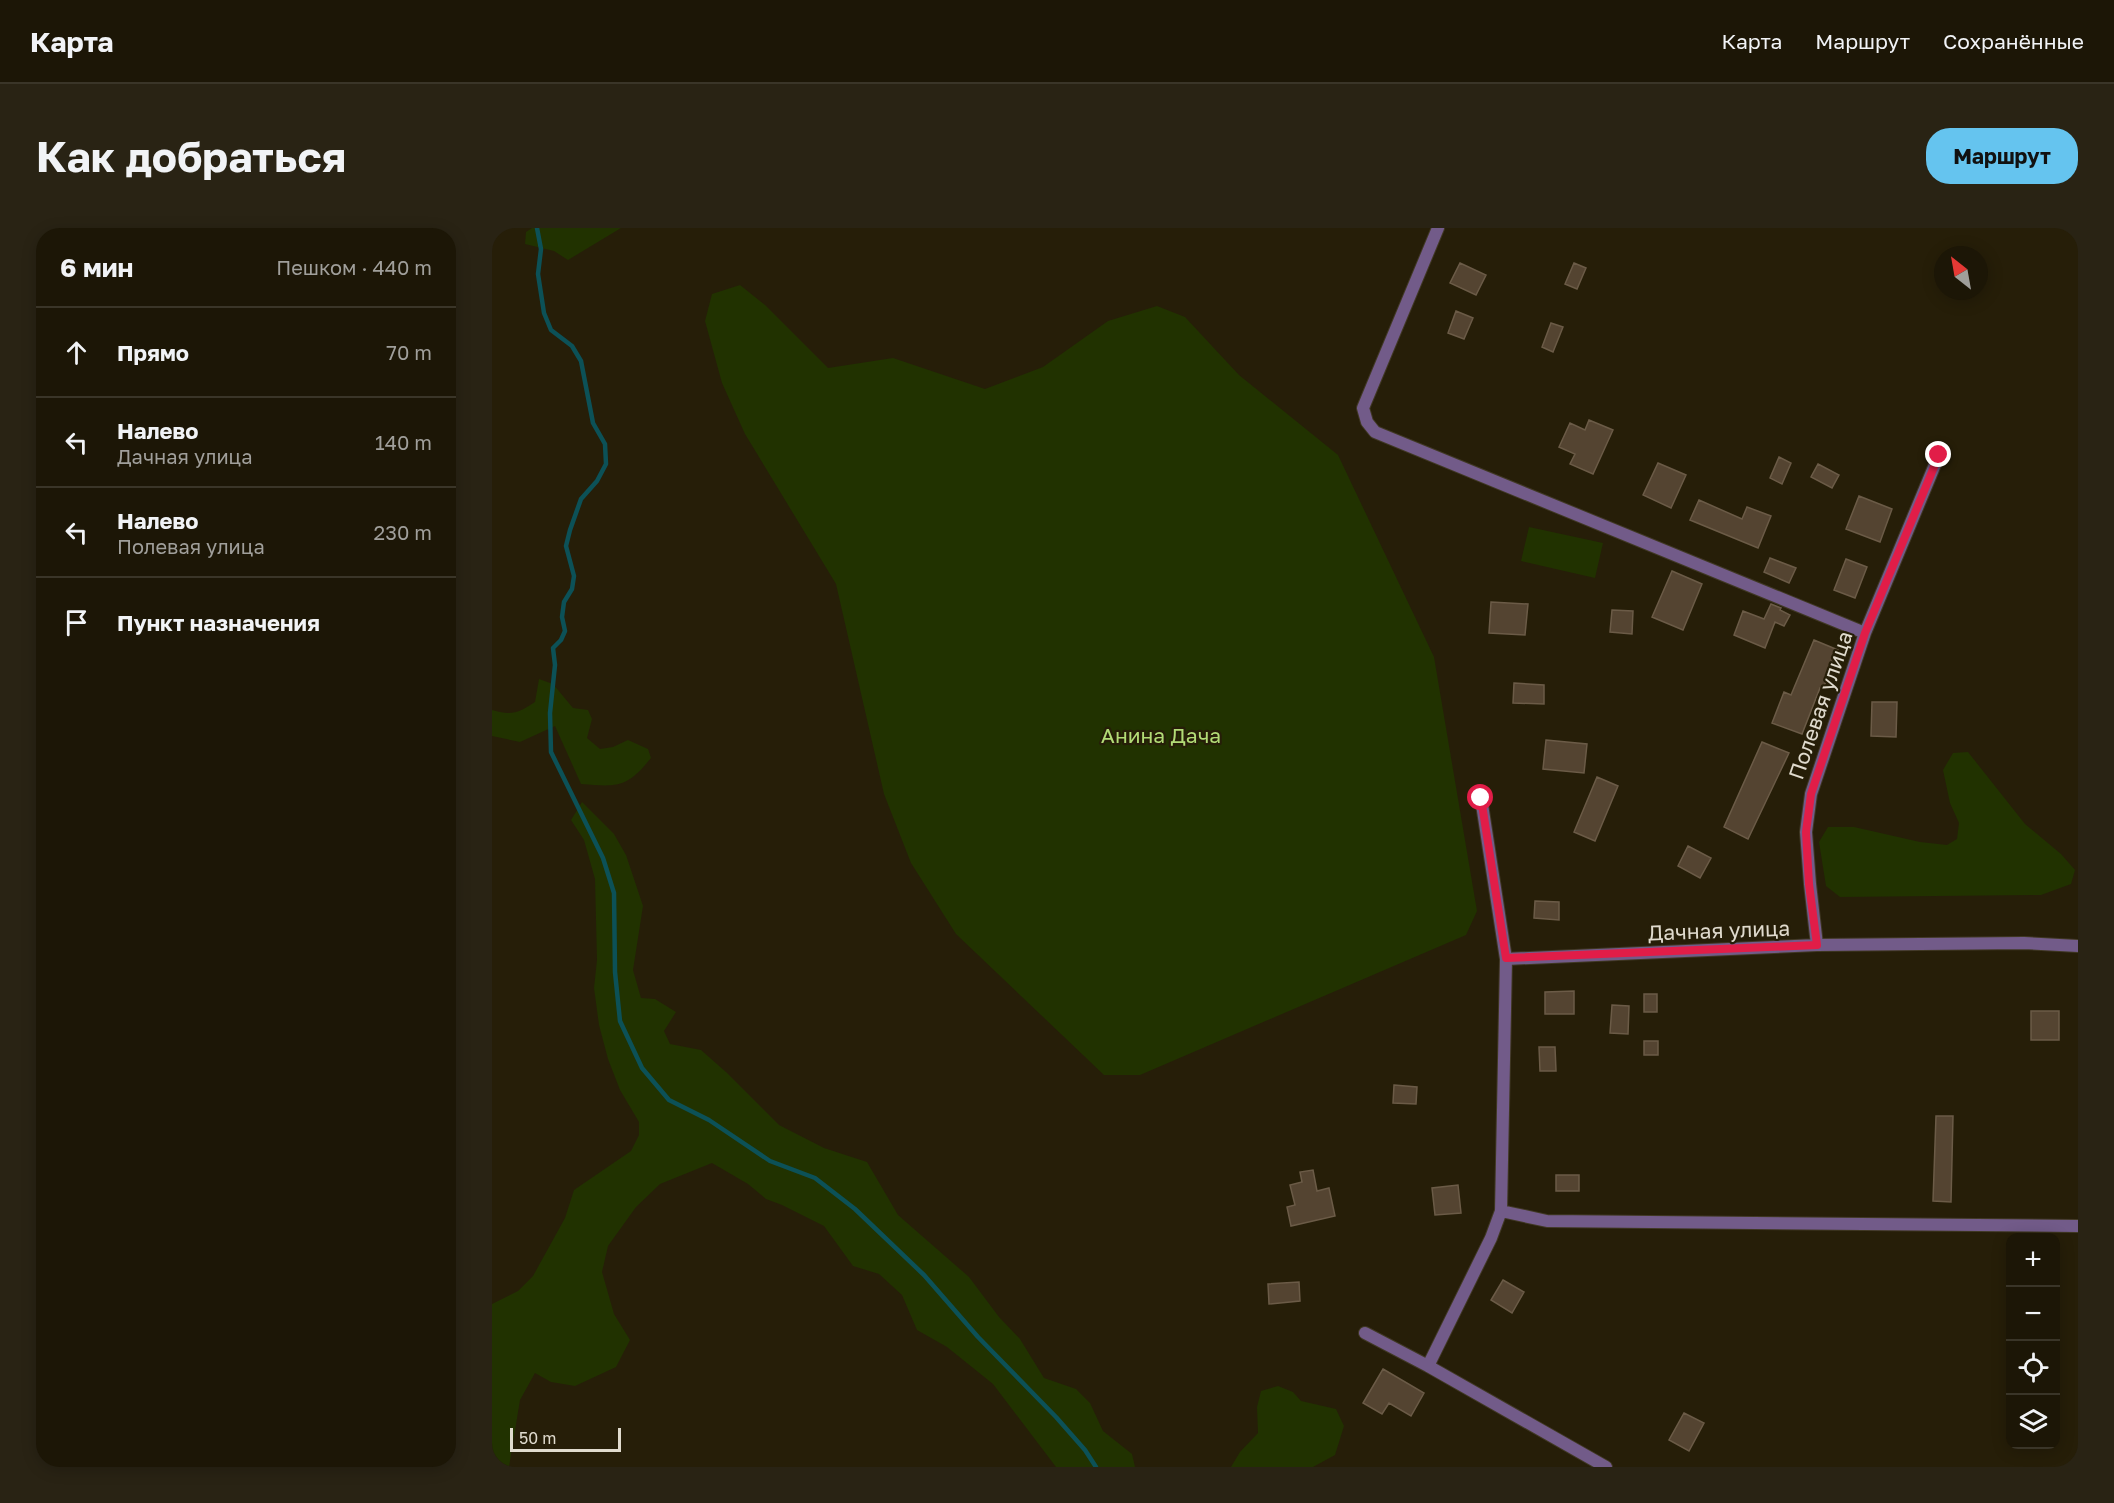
<!DOCTYPE html>
<html lang="ru">
<meta charset="utf-8">
<style>
:root{--surface:#1c1606;--page:#292314;--text:#f1f3f6;--muted:#a09f9b;--line:#3a3528;--accent:#65c4ef}
body{margin:0;font-family:"Golos Text",sans-serif;background:var(--page);color:var(--text)}
.controls{position:absolute;right:18px;bottom:18px;display:grid;overflow:hidden;border-radius:12px;box-shadow:0 3px 15px #0003}
.controls button{width:54px;height:54px;display:grid;place-items:center;padding:0;border:0;border-bottom:2px solid var(--line);background:var(--surface);color:var(--text);font:30px sans-serif}
.compass{position:absolute;left:1442px;top:18px;width:54px;height:54px;border-radius:50%;background:var(--surface);box-shadow:0 3px 15px #0003;rotate:329deg}
.scale{position:absolute;left:18px;bottom:15px;width:111px;box-sizing:border-box;padding-left:6px;border:3px solid #e0dbce;border-top:0;font-size:16px;line-height:21px;white-space:nowrap;color:#e0dbce;-webkit-text-stroke:4px #261e08;paint-order:stroke}
.stop{position:absolute;width:18px;height:18px;margin:-14px;border:4px solid #e11d48;border-radius:50%;background:#fff}
.stop.end{background:#e11d48;border-color:#fff;box-shadow:0 2px 6px #0008}
.list{margin:0;padding:0;list-style:none}
h2{display:flex;justify-content:space-between;align-items:center;height:78px;margin:0;padding:0 24px;font-size:26px}
h2 small{font-size:20px;font-weight:400;color:var(--muted)}
.list li{display:grid;grid-template-columns:39px 1fr auto;gap:18px;align-items:center;box-sizing:border-box;height:90px;padding:0 24px;border-top:2px solid var(--line)}
.list b{display:block;font-size:22px;white-space:nowrap}
.list p{margin:0;font-size:20px;white-space:nowrap;color:var(--muted)}
.list em{font-size:20px;font-style:normal;color:var(--muted)}
.icon{flex:none;width:33px;height:33px;fill:none;stroke:currentColor;stroke-width:2;stroke-linecap:round;stroke-linejoin:round}
.map{position:relative;flex:none;width:1586px;height:1239px;overflow:hidden;border-radius:24px}
header{display:flex;align-items:center;gap:36px;box-sizing:border-box;height:84px;padding:0 30px;background:var(--surface);border-bottom:2px solid var(--line)}
header strong{font-size:28px}
nav{display:flex;gap:33px;margin-inline-start:auto;font-size:21px}
.intro{display:flex;align-items:center;justify-content:space-between;box-sizing:border-box;height:144px;padding:0 36px}
h1{margin:0;font-size:42px}
.button{padding:15px 27px;border-radius:24px;background:var(--accent);color:#111;font-size:21px;font-weight:700}
main{display:flex;gap:36px;padding:0 36px}
aside{flex:1;background:var(--surface);border-radius:24px;box-shadow:0 3px 15px #0003}
.map>svg:first-child{display:block}
</style>
<header>
<strong>Карта</strong>
<nav><a>Карта</a><a>Маршрут</a><a>Сохранённые</a></nav>
</header>
<div class="intro"><h1>Как добраться</h1><a class="button">Маршрут</a></div>
<main>
<aside>
<h2>6 мин<small>Пешком · 440 m</small></h2>
<ul class="list">
<li><svg class="icon" aria-label="ahead" viewBox="0 0 24 24"><path d="M12 20V5M6 11l6-6 6 6"/></svg><div><b>Прямо</b></div><em>70 m</em></li>
<li><svg class="icon" aria-label="left" viewBox="0 0 24 24"><path d="M17 20v-9H6M10 6l-5 5 5 5"/></svg><div><b>Налево</b><p>Дачная улица</p></div><em>140 m</em></li>
<li><svg class="icon" aria-label="left" viewBox="0 0 24 24"><path d="M17 20v-9H6M10 6l-5 5 5 5"/></svg><div><b>Налево</b><p>Полевая улица</p></div><em>230 m</em></li>
<li><svg class="icon" aria-label="arrive" viewBox="0 0 24 24"><path d="M6 21V4h12l-3 4 3 4H6"/></svg><div><b>Пункт назначения</b></div></li>
</ul>
</aside>
<div class="map">
<svg width="1586" height="1239" viewBox="0 0 1586 1239">
<rect width="100%" height="100%" fill="#261e08"/>
<path fill="#213200" d="M40,0H129L76,32L62,23L33,16L34,4Z
M248,57L273,77L336,140L401,130L493,161L551,139L616,93L665,78L693,89L747,147L846,227L942,429L985,683L974,707L648,847H612L464,706L419,635L392,566L344,356L253,206L230,155L213,93L220,66Z
M1037,299L1111,315L1103,350L1029,333Z
M47,451L61,456L81,480L96,482L100,491L95,510L108,521L121,519L136,512L156,521L159,530C135,560 126,559 89,556L63,498L28,514L0,508V482C20,488 26,485 43,474Z
M1476,524L1533,596L1569,626L1583,642L1579,656L1549,667L1348,669L1334,658L1327,614L1336,599H1362L1428,614L1455,617L1465,611L1467,595L1458,575L1451,542L1461,525Z
M90,574L122,606L134,627L151,678L141,742L149,770L163,771L184,784L172,803L178,816L209,822L234,844L287,897L332,920L375,934L406,987L477,1049L507,1089L528,1111L552,1150L584,1161L598,1175L611,1203L640,1226L643,1239H564L501,1156L455,1119L425,1102L410,1067L387,1046L361,1038L332,998L290,977L274,971L256,956L220,935L168,956L144,979L116,1018L110,1044L122,1086L138,1112L124,1139L83,1158L59,1154L43,1145L28,1172L17,1239H0V1076L26,1063L41,1048L73,990L82,962L139,923L147,907V894L128,862L116,831L107,797L102,760L105,732L103,651L92,612L79,592Z
M786,1158L801,1164L809,1173L844,1181L852,1198L843,1227L821,1239H739L748,1224L766,1205L765,1179L769,1163Z"/>
<g fill="none" stroke-linecap="round" stroke-linejoin="round">
<path stroke="#0c5157" stroke-width="4.5" d="M45,0L49,21L46,46L52,85L59,102L80,118L89,133L101,195L113,216L114,236L105,253L89,271L78,302L74,318L82,348L80,361L72,374L70,389L73,403L69,412L61,420L63,437L58,485L59,524L111,630L122,665L123,744L128,793L150,840L177,872L217,892L278,933L323,950L363,981L432,1047L486,1109L564,1189L593,1222L604,1239"/>
</g>
<path fill="#544431" stroke="#6b5b47" stroke-width="1.5" d="M968,35L994,47L984,67L958,55Z
M1082,35L1094,40L1085,61L1073,56Z
M964,83L981,90L972,111L956,105Z
M1059,95L1071,99L1061,124L1050,119Z
M1097,192L1121,202L1101,246L1078,236L1083,226L1067,219L1078,195L1093,202Z
M1287,229L1299,235L1290,256L1278,250Z
M1166,235L1194,247L1179,280L1151,267Z
M1326,236L1347,247L1340,260L1319,249Z
M1367,268L1400,281L1388,314L1354,301Z
M1207,272L1250,291L1255,279L1279,288L1266,320L1198,292Z
M1278,330L1304,340L1297,355L1272,344Z
M1354,331L1375,339L1363,370L1342,362Z
M1180,343L1210,356L1191,402L1160,389Z
M999,374L1036,376L1033,407L997,405Z
M1279,376L1289,380L1288,382L1298,387L1292,398L1283,394L1273,420L1242,407L1251,383L1272,391Z
M1120,382L1141,383L1140,406L1118,404Z
M1322,412L1346,422L1331,461L1328,460L1310,506L1280,495L1292,464L1299,467Z
M1022,455L1052,457V476L1021,475Z
M1380,474H1405L1404,509L1379,508Z
M1054,512L1095,516L1092,545L1051,541Z
M1270,514L1297,525L1256,611L1232,599Z
M1105,549L1126,558L1103,613L1082,604Z
M1196,618L1219,630L1208,650L1186,638Z
M1043,673L1067,674V692L1042,690Z
M1082,763V786H1053V764Z
M1152,766H1165V784H1152Z
M1120,777L1137,778L1136,806L1118,805Z
M1539,783H1567V812H1539Z
M1152,813H1166V827H1152Z
M1047,819H1063L1064,843H1048Z
M902,857L925,859L924,876L901,875Z
M1444,888H1461L1459,974L1441,973Z
M821,942L825,963L837,960L843,988L799,998L795,979L803,977L798,957L810,954L808,944Z
M1064,947H1087V963H1064Z
M966,957L969,985L943,987L940,960Z
M1011,1052L1032,1064L1020,1085L999,1072Z
M807,1054L808,1073L777,1076L776,1056Z
M891,1141L932,1165L919,1188L897,1175L890,1186L871,1175Z
M1192,1185L1212,1195L1197,1223L1177,1212Z"/>
<g fill="none" stroke-linecap="round" stroke-linejoin="round">
<defs>
<path id="street" d="M946,0L871,180L875,194L883,204L1373,405
M1325,717L1318,656L1314,604L1319,566L1373,405L1447,227
M1014,731L1325,717L1532,715L1586,718
M1009,983L1055,993L1586,998
M873,1105L936,1138L1114,1239
M936,1138L999,1010L1009,983L1014,731L989,570"/>
</defs>
<use href="#street" stroke="#403824" stroke-width="14"/>
<use href="#street" stroke="#725b89" stroke-width="12"/>
</g>
<g fill="none" stroke-linecap="round" stroke-linejoin="round">
<path stroke="#e11d48" stroke-width="8" d="M989,570L1014,730L1325,717L1317,656L1314,604L1319,566L1373,405L1447,227"/>
</g>
<g text-anchor="middle" dominant-baseline="central" stroke-width="4.5" stroke-linejoin="round" paint-order="stroke">
<g font-size="21" fill="#e0dbce" stroke="#261e08">
<text transform="translate(1328 477) rotate(-71)">Полевая улица</text>
<text transform="translate(1227 702) rotate(-2)">Дачная улица</text>
</g>
<g font-size="21" fill="#b2db76" stroke="#261e08">
<text x="669" y="507">Анина Дача</text>
</g>
</g>
</svg>
<div class="controls">
<button>+</button>
<button>−</button>
<button><svg class="icon" aria-label="locate" viewBox="0 0 24 24"><circle cx="12" cy="12" r="6"/><path d="M12 2v4M12 18v4M2 12h4M18 12h4"/></svg></button>
<button><svg class="icon" aria-label="layers" viewBox="0 0 24 24"><path d="M12 4l9 5-9 5-9-5zM3 14l9 5 9-5"/></svg></button>
</div>
<svg class="compass" viewBox="-18 -18 36 36"><path d="M0-13l5 13h-10z" fill="#e53935"/><path d="M0 13l5-13h-10z" fill="#a09f9b"/></svg>
<div class="scale">50 m</div>
<div class="stop" style="left:989px;top:570px"></div>
<div class="stop end" style="left:1447px;top:227px"></div>
</div>
</main>
